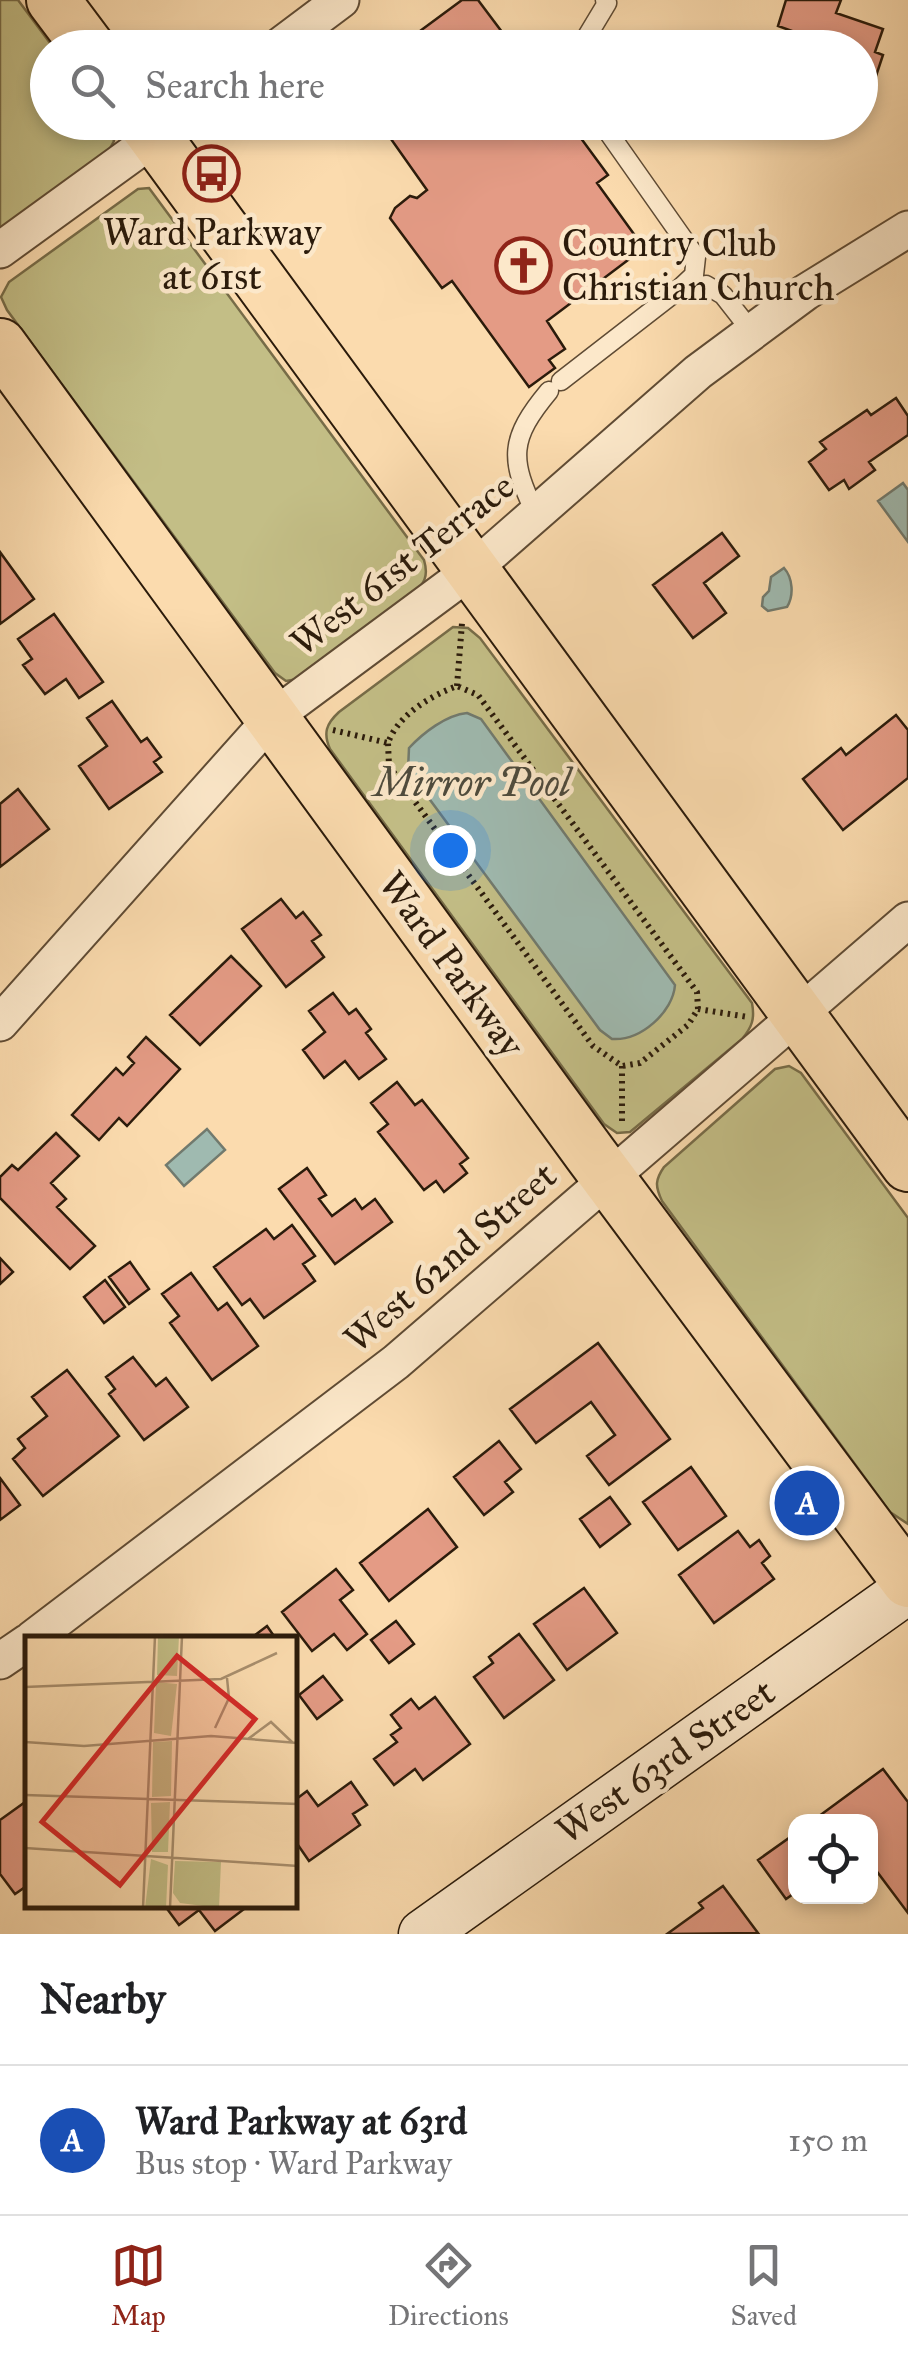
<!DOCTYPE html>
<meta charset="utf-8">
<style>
:root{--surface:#fff;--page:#f2f2f2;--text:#202124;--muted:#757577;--line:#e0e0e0;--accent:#8f2418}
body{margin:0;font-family:"IM FELL Great Primer",serif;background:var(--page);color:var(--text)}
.controls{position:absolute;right:30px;bottom:30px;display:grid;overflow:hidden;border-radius:20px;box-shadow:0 5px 15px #0003}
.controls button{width:90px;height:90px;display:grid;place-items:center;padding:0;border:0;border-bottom:2px solid var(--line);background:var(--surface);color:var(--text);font:50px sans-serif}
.you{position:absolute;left:450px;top:850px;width:35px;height:35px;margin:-25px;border:8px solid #fff;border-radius:50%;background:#1a73e8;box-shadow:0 0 0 15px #1a73e833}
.badge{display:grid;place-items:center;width:65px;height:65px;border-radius:50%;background:var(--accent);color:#fff;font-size:32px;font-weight:700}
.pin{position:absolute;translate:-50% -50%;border:5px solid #fff;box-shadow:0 2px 10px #0006}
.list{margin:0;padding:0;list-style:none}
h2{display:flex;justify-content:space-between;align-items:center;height:130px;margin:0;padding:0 40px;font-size:42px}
h2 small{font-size:32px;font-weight:400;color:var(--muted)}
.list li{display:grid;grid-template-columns:65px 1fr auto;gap:30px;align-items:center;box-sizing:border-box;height:150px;padding:0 40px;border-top:2px solid var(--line)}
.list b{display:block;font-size:38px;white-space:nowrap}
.list p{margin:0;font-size:32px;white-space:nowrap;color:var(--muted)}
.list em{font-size:32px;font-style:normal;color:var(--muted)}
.icon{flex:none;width:55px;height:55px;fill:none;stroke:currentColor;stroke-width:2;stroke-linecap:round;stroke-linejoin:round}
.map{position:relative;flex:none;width:908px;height:1934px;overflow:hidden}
.search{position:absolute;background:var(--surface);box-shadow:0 5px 15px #0003;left:30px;right:30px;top:30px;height:110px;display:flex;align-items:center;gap:25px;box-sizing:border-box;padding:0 35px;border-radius:55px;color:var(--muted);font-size:38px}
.sheet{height:280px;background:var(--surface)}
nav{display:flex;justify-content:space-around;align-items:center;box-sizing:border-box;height:140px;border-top:2px solid var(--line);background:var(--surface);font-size:28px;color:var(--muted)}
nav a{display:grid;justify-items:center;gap:5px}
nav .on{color:var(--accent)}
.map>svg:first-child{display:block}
</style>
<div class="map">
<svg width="908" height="1934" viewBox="0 0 908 1934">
<rect width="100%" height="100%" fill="#fbdbae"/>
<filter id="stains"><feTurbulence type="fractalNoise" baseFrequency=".002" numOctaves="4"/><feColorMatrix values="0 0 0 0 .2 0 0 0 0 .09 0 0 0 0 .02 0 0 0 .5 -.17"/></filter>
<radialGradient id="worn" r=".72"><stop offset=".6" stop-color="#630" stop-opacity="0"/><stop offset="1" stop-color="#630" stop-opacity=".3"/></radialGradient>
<path fill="#c3be86" stroke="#776c48" stroke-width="2.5" d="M0,0H18L53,47L48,48V122L108,123L114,141L108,152L0,232Z
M149,188L424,560C429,577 424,583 413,595L298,679L286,681L275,673L7,310L1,297L9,282L138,189Z
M453,627L468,628L480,638L752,1003C755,1019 752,1027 742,1039L630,1132L617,1133L604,1124L330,749C323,733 326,724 339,712Z
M789,1066L801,1073L908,1218V1524L890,1512L662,1201C655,1186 655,1180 664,1167L775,1069Z"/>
<path fill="#9fbab0" stroke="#717a6e" stroke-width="2.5" d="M903,483L908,490V542L878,501Z
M784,568C793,578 794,596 787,607L768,611L762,606L763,597L769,591L771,577Z
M467,713L481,719L675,985C673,1012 641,1041 612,1039L600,1030L408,770L409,748C423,733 446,715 467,713Z
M207,1129L225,1150L184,1186L166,1165Z"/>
<path fill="#e49b85" stroke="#2b1b0b" stroke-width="2.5" d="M462,0H478L514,48H397Z
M786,0H841L836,13L883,29L875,52L883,55L861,121L860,48H802L806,36L778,26Z
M379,122H569L608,175L597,183L644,248L547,321L565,349L549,360L555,368L529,387L452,281L442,288L390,218L395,208L410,196L417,198L427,190Z
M896,398L908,416V435L869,462L875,470L849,489L844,480L829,490L809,462L826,449L820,442L867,410L871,415Z
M722,533L739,556L704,583L726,613L693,638L653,585Z
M0,552L34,599L0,624Z
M54,614L103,682L79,698L66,679L45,694L23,665L32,659L18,639Z
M112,701L141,742L147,738L161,757L154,762L162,772L109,809L79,766L107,746L87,718Z
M896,715L908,730V778L843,830L803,779L841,748L846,755Z
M18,789L49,829L0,867V804Z
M281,899L296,918L303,912L321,935L312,941L324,957L286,987L242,929Z
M231,956L261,986L200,1045L170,1015Z
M333,993L349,1014L356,1009L371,1029L366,1033L386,1059L359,1079L345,1061L324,1078L303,1050L325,1032L309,1011Z
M146,1037L180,1069L127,1126L119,1118L99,1140L72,1115L116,1068L123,1075L134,1063L128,1057Z
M397,1082L415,1105L422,1100L468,1158L460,1164L467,1173L444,1192L436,1181L424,1190L378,1132L388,1124L371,1103Z
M56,1133L79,1156L51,1183L66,1199L57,1207L95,1246L70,1269L0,1198V1177L12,1165L18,1170Z
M307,1168L326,1195L319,1199L332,1216L355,1199L362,1209L375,1199L392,1222L335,1264L279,1189Z
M292,1225L315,1256L303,1264L315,1281L264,1318L250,1299L242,1305L214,1267L266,1229L274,1239Z
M0,1258L13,1272L0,1284Z
M130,1262L149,1289L129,1304L109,1277Z
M191,1273L218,1310L227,1303L258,1346L212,1380L170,1323L179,1316L162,1294Z
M105,1280L125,1307L104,1323L84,1297Z
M598,1343L670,1439L609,1485L587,1456L615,1435L591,1402L536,1443L510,1409Z
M133,1357L156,1386L166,1378L188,1407L144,1440L109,1394L115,1389L106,1377Z
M67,1370L119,1436L43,1496L13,1459L25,1448L18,1439L47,1416L32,1397Z
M499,1441L521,1469L505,1482L513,1492L484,1515L454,1477Z
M691,1467L726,1516L678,1550L643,1502Z
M0,1478L20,1505L0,1520Z
M610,1497L630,1524L600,1547L580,1519Z
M428,1509L457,1547L389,1601L360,1563Z
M738,1531L750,1547L759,1540L770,1556L762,1563L774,1579L714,1623L679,1575Z
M336,1569L353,1590L340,1600L367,1634L347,1650L334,1634L312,1651L282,1612Z
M584,1588L617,1633L567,1670L534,1624Z
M396,1621L414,1644L389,1663L371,1640Z
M267,1626L276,1639H250Z
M519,1634L554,1680L504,1718L474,1677L493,1663L489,1657Z
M323,1676L342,1700L317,1719L299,1695Z
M435,1697L470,1744L423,1780L415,1769L394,1785L374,1759L397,1742L391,1735L401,1728L391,1715L411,1699L419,1709Z
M883,1769L908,1802V1913L878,1873L870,1878V1822H811Z
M351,1782L367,1805L353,1814L360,1825L309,1861L298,1845L295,1847V1800L307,1791L318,1806Z
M28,1800V1885L15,1894L0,1874V1820Z
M796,1833V1892L786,1899L758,1860Z
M723,1886L758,1933L667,1934L703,1908L699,1903Z
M165,1906H248L215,1931L199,1910L179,1925Z"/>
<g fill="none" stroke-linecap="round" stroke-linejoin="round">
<defs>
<path id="lane" d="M580,48L607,3L605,0
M601,122L696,257L694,275L678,290
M561,381L677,291L706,285L723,295L752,332
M536,514C509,459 509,439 549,391"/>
<path id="street" d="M277,48L341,0
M0,250L171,126
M0,1023L272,718L473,569L698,372L806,292L908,229
M32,1639L396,1362L908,920
M0,1661L28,1642"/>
<path id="secondary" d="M423,1934L908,1589"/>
<path id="primary" d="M53,0L89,48
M144,122L908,1165
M0,345L591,1155L908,1581"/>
</defs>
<use href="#lane" stroke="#5f4b34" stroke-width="21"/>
<use href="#street" stroke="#5f4b34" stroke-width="39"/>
<use href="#secondary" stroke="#2b1b0b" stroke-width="51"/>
<use href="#primary" stroke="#2b1b0b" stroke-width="56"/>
<path stroke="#2b1b0b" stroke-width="6" stroke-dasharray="2.5 5" stroke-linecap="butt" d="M457,686L462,623
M333,730L388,743C398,715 430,696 457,686L478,695L697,992L698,1009L688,1025L640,1063L622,1066L593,1046L389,766L388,743
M698,1009L748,1017
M622,1066V1123"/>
<use href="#lane" stroke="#fce8ca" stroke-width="18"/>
<use href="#street" stroke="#fce8ca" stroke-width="35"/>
<use href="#secondary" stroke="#fce8ca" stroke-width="48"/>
<use href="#primary" stroke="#fbdbae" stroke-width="52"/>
</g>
<defs>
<symbol id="bus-ring" viewBox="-11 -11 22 22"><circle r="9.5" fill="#fce8ca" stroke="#8f2418" stroke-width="1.5"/><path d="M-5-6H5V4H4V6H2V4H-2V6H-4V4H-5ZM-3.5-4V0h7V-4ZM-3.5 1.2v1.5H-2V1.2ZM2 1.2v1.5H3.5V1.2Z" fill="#8f2418"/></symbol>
<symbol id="church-ring" viewBox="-11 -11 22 22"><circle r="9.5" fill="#fce8ca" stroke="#8f2418" stroke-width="1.5"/><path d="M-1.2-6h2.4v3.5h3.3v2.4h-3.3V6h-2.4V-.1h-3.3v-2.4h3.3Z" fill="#8f2418"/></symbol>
</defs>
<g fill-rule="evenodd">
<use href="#bus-ring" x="180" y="142" width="63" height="63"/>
<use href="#church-ring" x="492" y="234" width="63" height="63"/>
</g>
<g text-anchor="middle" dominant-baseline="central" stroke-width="9" stroke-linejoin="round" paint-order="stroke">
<g font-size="38" fill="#2b1b0b" stroke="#fce8ca">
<text x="212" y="232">Ward Parkway<tspan x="212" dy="44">at 61st</tspan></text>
<text x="562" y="243" text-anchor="start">Country Club<tspan x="562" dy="44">Christian Church</tspan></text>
</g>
<g font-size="38" fill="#2b1b0b" stroke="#fce8ca">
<text transform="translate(402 564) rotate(-38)">West 61st Terrace</text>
<text transform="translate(452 964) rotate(54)">Ward Parkway</text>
<text transform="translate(450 1257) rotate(-41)">West 62nd Street</text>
<text transform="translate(665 1761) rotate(-35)">West 63rd Street</text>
</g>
<g font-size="40" font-style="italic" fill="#4e4b3d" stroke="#fce8ca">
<text x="472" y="782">Mirror Pool</text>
</g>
</g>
<g transform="translate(25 1636)">
<rect width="272" height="272" fill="#fbdbae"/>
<path d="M133,0H154L152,40L132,39ZM131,46L152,48L146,100L129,97ZM147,105L146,160L127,161L128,106ZM145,166L143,216H127L126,167ZM126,223L143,229L141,272H120ZM150,225L196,226L194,272L155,267L148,257Z" fill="#c3be86"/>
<path fill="none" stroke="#a88e6d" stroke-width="2.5" d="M0,51L196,43L252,17M190,92L204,62L202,42M223,103L246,86L268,107M0,106L59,110L186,100L273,107M0,159L273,168M0,212L273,230M118,272L130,0M145,272L157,0"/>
<path fill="#d62828" fill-opacity="0.15" stroke="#d62828" stroke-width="5" d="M152,20L230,83L95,249L17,186Z"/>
<rect width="272" height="272" fill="none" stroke="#2b1b0b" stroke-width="5"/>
</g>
<rect width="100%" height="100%" filter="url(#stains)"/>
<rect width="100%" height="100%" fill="url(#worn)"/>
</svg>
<div class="controls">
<button><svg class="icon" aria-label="locate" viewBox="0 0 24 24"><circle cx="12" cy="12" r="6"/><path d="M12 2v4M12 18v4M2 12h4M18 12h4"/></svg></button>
</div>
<div class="you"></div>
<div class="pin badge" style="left:807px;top:1503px;background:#1a4fb4">A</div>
<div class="search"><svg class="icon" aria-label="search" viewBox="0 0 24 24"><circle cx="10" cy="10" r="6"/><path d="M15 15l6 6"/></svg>Search here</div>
</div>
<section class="sheet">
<h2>Nearby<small></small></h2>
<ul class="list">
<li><span class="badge" style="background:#1a4fb4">A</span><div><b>Ward Parkway at 63rd</b><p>Bus stop · Ward Parkway</p></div><em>150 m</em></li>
</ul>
</section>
<nav>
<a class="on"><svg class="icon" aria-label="map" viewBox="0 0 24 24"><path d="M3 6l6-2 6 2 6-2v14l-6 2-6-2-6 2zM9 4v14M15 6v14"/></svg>Map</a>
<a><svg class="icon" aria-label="directions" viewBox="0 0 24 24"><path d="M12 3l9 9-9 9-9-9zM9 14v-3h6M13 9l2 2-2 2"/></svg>Directions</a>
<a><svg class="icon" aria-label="saved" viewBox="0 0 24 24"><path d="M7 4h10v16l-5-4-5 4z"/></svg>Saved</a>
</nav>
